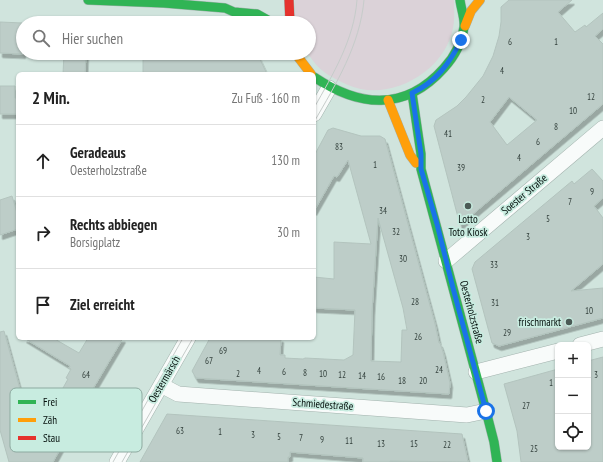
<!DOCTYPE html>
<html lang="de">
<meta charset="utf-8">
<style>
:root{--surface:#fff;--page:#f6f6f6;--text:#222;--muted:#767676;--line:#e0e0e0}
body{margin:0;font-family:"PT Sans Narrow",sans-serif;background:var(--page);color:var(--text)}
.controls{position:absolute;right:12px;bottom:12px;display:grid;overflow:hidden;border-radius:6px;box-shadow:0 1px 3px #0004}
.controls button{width:36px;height:36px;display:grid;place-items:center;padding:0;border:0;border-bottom:1px solid var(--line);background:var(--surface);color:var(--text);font:20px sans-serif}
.stop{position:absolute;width:12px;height:12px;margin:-9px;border:3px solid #1a73e8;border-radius:50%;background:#fff}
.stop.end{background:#1a73e8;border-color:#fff;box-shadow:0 1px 4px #0008}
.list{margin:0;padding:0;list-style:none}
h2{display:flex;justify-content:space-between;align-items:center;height:52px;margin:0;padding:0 16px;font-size:17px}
h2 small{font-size:13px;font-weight:400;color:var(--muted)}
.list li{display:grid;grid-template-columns:26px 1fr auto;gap:12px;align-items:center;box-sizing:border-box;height:72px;padding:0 16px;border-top:1px solid var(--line)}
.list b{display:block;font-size:15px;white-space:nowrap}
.list p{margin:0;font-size:13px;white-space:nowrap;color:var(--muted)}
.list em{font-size:13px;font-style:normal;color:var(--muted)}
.icon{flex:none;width:22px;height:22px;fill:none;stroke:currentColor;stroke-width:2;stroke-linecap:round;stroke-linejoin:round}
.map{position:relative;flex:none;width:603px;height:462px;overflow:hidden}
.search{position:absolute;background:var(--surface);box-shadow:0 1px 3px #0004;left:16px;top:16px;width:300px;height:44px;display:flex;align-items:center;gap:10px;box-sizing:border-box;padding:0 14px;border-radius:22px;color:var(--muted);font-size:15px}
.panel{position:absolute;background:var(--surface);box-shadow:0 1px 3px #0004;left:16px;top:72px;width:300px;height:268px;border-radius:6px}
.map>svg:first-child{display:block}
</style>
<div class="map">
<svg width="603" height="462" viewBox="0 0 603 462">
<defs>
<filter id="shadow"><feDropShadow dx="2.5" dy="4.5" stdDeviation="0" flood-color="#0004"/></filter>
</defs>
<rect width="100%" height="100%" fill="#d0e4dd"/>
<path fill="#dbd2d8" d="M295,0H454C454,9 455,19 453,28C445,72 389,103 348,85C340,81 330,77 323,71C317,67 312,59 307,53H309V23H295Z"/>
<path fill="#bdcdc8" stroke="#b3c4be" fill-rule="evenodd" filter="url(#shadow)" d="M509,0H572L558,12L575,32L585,25L586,27L603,13V29L595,36L603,44V104L460,225L434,126L436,120L457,106L466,97L483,76L493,56L499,36L501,22V7ZM509,97L537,120L507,145L490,122Z
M0,22L23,23V54L0,53Z
M64,53H86L85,74H63Z
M143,53H257L267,74L170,73V74H143Z
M0,86H15V98H18V114H0Z
M333,128L361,136H380L385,139L435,324L439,343H440L443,352L450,383L449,394L196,378L192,371L210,338H281L280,355H285V358L303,359L305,358L344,360L353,355L355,310L314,308V277L334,279V242L371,244L348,160L337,177L334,176L314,211V156L328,130ZM378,218L403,308L407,330H402L401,362L371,361L372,311Z
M592,169L603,181V198L594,206L603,218V264L571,291L603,288V318L499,346L492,343L472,269L475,262L572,181L574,184Z
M12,196L18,216V229L0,235V200Z
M4,331L34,440L68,379L66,378L71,369L69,368L70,366L24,338H53L79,353L88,338H123L91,392L53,462H9L0,430V332Z
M603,357V462H521L517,431L504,384L558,369V447H588V361Z
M167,414L462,434L468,462L390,461V462H363V458L290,452V457H288V462H140Z"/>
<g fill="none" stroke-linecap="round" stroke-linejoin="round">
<defs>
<path id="street" d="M314,114L329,88
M446,261L603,128
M580,345L603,339
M476,372L558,351
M161,385L178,394L467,415L486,411
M117,462L188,338"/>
<path id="fast" d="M88,0L164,3L225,8L234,12L257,14L273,23
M314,77C359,107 405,112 444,68C454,57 462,43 464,27C465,18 461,9 460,0
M412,93L421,154V169L486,411L494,442L497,462"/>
<path id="slow" d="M465,26L471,11L480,0
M295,53L311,74
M388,100L410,155L416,163"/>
<path id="jam" d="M289,0L290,23"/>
</defs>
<use href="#street" stroke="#a2b2ad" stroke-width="16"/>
<use href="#fast" stroke="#a2b2ad" stroke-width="10"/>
<use href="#slow" stroke="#a2b2ad" stroke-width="10"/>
<use href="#jam" stroke="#a2b2ad" stroke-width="10"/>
<use href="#street" stroke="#f8fbfa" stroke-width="15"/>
<use href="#fast" stroke="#30b455" stroke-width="9"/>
<use href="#slow" stroke="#ff9f0a" stroke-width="9"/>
<use href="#jam" stroke="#e5322d" stroke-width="9"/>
<path stroke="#c6ccca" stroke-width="1" d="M314,108C333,74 354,40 357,0
M314,122C336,84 360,45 364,0
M113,462L183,338
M122,462L193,338"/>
</g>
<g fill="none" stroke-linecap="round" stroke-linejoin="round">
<path stroke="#1a73e8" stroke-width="5" d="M461,40C450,63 436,82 412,93L421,154V169L437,224L453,288L486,411"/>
</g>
<g fill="#4b5a55" stroke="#c8ece0" stroke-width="1.5">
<circle cx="468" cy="206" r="4"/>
<circle cx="569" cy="322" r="4"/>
</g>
<g text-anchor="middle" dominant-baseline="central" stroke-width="3.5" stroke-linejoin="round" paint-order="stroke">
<g font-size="9" fill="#33403c">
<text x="510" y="41">6</text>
<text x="556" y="41">1</text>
<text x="502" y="70">4</text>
<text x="591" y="96">12</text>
<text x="483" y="99">2</text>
<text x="573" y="110">10</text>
<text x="556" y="126">8</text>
<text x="448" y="133">41</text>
<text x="538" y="141">6</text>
<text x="339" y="146">83</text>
<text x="519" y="157">4</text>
<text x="375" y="164">1</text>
<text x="461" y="167">39</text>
<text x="592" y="191">9</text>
<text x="570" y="201">7</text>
<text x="383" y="210">34</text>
<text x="548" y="218">5</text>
<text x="396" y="231">32</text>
<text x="528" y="236">3</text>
<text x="403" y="258">30</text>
<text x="494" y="264">33</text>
<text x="415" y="301">28</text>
<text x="495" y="302">31</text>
<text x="589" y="310">10</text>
<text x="507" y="332">29</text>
<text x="418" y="336">26</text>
<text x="223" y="350">69</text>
<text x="209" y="360">67</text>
<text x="439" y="369">24</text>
<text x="259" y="370">4</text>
<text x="284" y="371">6</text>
<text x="305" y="372">8</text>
<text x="238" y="373">2</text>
<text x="323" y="373">10</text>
<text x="86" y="374">64</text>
<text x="342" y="374">12</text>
<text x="596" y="374">3</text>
<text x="362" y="375">14</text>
<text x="381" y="376">16</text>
<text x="402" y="380">18</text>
<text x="423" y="380">20</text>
<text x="551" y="382">1</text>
<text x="526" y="405">27</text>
<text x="180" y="430">63</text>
<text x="220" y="431">1</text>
<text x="253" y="434">3</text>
<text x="279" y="436">5</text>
<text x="301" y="437">7</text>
<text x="322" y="439">9</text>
<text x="349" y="440">11</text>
<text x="381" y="443">13</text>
<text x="414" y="443">15</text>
<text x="447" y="444">22</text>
<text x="534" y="448">25</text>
</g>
<g font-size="11" fill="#040f0c" stroke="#c8ece0">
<text transform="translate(524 194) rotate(-40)">Soester Straße</text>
<text transform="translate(472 312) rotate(75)">Oesterholzstraße</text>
<text transform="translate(164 379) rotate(-60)">Oestermärsch</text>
<text transform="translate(323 404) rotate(4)">Schmiedestraße</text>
</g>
<g font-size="11" fill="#040f0c" stroke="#c8ece0">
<text x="468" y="219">Lotto<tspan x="468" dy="13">Toto Kiosk</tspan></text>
<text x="561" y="322" text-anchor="end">frischmarkt</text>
</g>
</g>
<rect x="10" y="388" width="132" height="64" rx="6" fill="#c8ece0" stroke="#8daaa0" stroke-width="1"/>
<rect x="18" y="400" width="18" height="4" fill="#30b455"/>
<rect x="18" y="418" width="18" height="4" fill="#ff9f0a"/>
<rect x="18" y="436" width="18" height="4" fill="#e5322d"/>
<g font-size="11" fill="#040f0c">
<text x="43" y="406">Frei</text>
<text x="43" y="424">Zäh</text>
<text x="43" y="442">Stau</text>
</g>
</svg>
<div class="controls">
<button>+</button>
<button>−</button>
<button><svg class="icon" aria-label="locate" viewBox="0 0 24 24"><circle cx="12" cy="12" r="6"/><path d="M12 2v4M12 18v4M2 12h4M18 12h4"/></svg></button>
</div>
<div class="stop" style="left:486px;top:411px"></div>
<div class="stop end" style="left:461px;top:40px"></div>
<div class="search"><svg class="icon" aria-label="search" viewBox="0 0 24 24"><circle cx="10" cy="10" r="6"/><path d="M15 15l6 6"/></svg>Hier suchen</div>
<section class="panel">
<h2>2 Min.<small>Zu Fuß · 160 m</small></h2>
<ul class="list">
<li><svg class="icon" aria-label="ahead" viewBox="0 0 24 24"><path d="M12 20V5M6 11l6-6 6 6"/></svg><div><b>Geradeaus</b><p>Oesterholzstraße</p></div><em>130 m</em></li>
<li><svg class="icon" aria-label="right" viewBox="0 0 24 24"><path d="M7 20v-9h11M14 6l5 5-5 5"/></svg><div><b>Rechts abbiegen</b><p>Borsigplatz</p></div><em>30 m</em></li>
<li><svg class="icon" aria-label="arrive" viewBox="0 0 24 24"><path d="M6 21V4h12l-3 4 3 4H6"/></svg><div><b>Ziel erreicht</b></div></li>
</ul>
</section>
</div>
